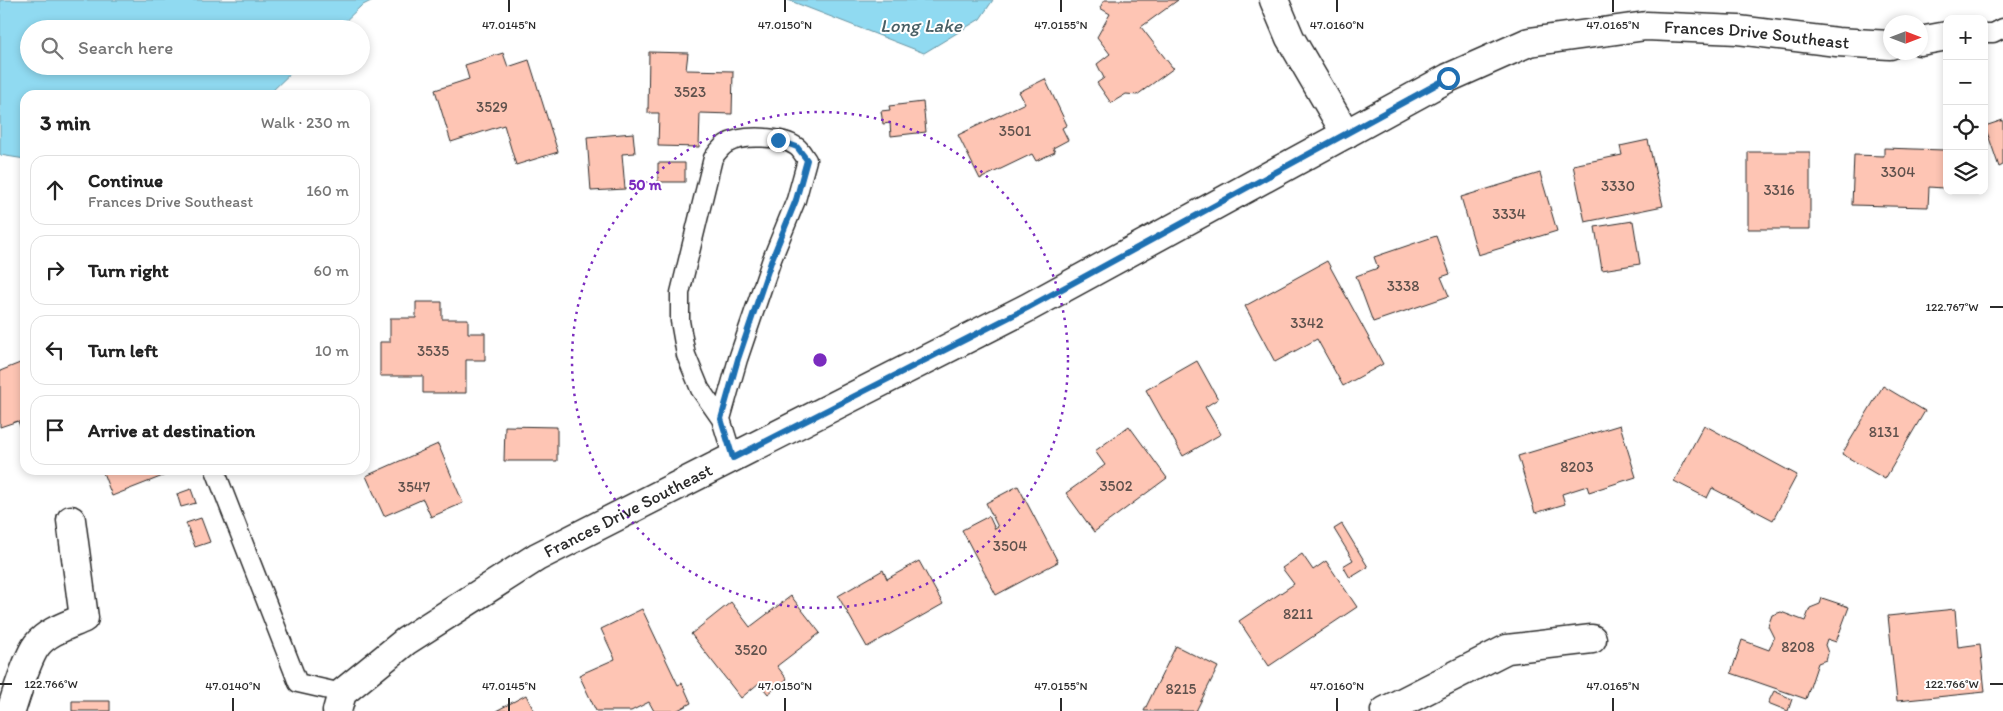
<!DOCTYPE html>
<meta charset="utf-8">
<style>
:root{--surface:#fff;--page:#f6f6f6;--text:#222;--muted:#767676;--line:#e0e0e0}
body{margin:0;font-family:Itim,sans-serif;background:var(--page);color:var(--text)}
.controls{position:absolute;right:15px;top:15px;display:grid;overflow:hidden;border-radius:10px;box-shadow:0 2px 8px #0003}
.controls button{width:45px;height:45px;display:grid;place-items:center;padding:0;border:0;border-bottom:1px solid var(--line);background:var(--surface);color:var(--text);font:25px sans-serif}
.compass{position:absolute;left:1883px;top:15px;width:45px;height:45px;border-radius:50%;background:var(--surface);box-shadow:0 2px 8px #0003;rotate:90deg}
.stop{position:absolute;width:15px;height:15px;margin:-11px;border:4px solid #1f6fb2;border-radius:50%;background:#fff}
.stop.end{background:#1f6fb2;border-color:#fff;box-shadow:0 1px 5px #0008}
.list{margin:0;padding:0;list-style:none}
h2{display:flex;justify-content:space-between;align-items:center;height:65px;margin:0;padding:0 20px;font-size:21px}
h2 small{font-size:16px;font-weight:400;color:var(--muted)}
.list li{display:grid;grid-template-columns:32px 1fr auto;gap:15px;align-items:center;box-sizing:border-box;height:70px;margin:0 10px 10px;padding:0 10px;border:1px solid var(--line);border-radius:15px}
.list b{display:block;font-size:19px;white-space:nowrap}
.list p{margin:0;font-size:16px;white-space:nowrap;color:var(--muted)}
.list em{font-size:16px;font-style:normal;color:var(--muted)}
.icon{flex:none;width:28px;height:28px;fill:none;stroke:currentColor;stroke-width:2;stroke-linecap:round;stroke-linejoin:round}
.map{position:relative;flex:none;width:2003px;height:711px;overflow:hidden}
.search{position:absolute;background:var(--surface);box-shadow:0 2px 8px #0003;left:20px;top:20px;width:350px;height:55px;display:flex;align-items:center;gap:12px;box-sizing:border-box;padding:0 18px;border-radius:28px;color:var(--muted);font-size:19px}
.panel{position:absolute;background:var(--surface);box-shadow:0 2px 8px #0003;left:20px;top:90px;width:350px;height:385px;border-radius:15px}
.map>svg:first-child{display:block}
</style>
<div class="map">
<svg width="2003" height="711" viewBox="0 0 2003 711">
<rect width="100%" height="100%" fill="#fff"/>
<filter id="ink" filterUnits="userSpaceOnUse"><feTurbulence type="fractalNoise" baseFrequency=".02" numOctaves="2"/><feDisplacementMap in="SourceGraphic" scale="10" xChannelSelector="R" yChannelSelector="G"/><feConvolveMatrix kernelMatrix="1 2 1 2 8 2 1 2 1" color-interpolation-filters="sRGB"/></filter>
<g filter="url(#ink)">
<path fill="#90daf1" stroke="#6894a2" d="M0,0H373L361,6L337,29H29V66H298L268,95H25V159L0,155Z
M788,0H993L980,19L924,53Z"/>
<path fill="#fec5b4" stroke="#2b2b2b" d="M1104,0H1178L1141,27L1172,67L1174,68L1137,95L1126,94L1111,103L1097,83L1104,78L1097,64L1110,54L1097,37L1110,14L1100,8Z
M649,52L688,53L686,70L733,71L732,114L700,113L699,147L658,146L659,113H648Z
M503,53L508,67L529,60L558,152L516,165L504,125L451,142L435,90L469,79L465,65Z
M1045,79L1067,125L1062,128L1068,140L1053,148L1055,152L1036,161L1032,154L980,179L958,135L1025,103L1019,92Z
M923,102L926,132L891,136L890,123L883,124L881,111L890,110L889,106Z
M2003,120V165L1999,167L1985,126Z
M633,133L635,153L622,154L625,189L591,191L587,137Z
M1648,140L1663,206L1585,222L1573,165L1622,155L1620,146Z
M1884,148L1944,150L1943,188L1929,187L1928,207L1852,205L1854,155L1884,156Z
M1748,152H1810V229H1748Z
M658,163H685V182H658Z
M1540,173L1557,231L1478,255L1461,197Z
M1633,221L1640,264L1602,270L1595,227Z
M1436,236L1450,274L1441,277L1449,296L1373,322L1356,276L1378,268L1374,257Z
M1327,261L1383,364L1343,386L1317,339L1275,362L1245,306Z
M416,302H442V319H468V333H485V360H466V393H423V376H380V342H390V318H416Z
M25,361V440L18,421L0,427V371Z
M1197,361L1218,399L1205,407L1221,434L1183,456L1146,390Z
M1883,386L1925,411L1885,479L1842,454Z
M1620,425L1636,477L1589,492L1587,486L1562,494L1565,504L1535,513L1518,456Z
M1704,425L1797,475L1773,520L1712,488L1707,498L1674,481Z
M505,426L557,427V461H504Z
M1129,426L1167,478L1094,532L1066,493L1105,465L1095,451Z
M438,444L463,503L431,517L423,499L384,516L366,476Z
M102,470H173V472L112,496Z
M1018,486L1058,562L996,595L962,530L989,516L995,529L998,527L986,503Z
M191,489L196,503L181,507L177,494Z
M201,518L210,542L195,547L186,523Z
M1342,524L1368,567L1350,578L1343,566L1353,560L1334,529Z
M1302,554L1313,570L1326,561L1357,607L1269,666L1239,621L1294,584L1282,568Z
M919,561L943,604L867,647L838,596L883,570L887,579Z
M791,596L820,633L777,666L787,679L768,694L759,683L741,698L691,634L731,602L750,627Z
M1822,598L1849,607L1836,642L1827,639L1825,645L1828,653L1826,660L1818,663L1806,699L1731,673L1742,640L1769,650L1774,638L1768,626L1772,615L1781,612L1805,621L1810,608L1820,604Z
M642,609L678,685L682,683L691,703L676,711H654L649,702L631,711H596L579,675L615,659L601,629Z
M1955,609L1958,647L1980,644L1985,692L1897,701L1888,616Z
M1176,646L1218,667L1196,711H1144Z
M1774,691L1792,699L1788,711L1768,703Z
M526,695L534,711H496Z
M72,701H110V711H72Z"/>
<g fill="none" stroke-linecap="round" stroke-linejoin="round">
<defs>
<path id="service" d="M1984,33H1993L2003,28
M721,419L738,359L772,259L796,200L807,160C804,156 801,150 797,147C783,136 742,134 726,144C721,147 717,153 713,158L680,293V321L686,355L700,389L721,419L733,458
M215,470L298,683L342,693"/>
<g id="minor">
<path d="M1274,0L1290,38L1346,134"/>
<path d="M1920,41L1947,36"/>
<path d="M11,711C16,695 27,658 37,645C48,631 69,625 84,618L71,520"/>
<path id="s1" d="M337,711L342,693L406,641L537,557L1027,308L1448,78L1529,42L1646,26L1738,30L1837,42L1890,45"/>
<path d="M1385,711L1507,649L1592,639"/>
</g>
</defs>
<use href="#service" stroke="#2b2b2b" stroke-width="21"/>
<use href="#minor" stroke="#2b2b2b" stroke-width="31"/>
<use href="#service" stroke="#fff" stroke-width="18"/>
<use href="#minor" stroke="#fff" stroke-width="28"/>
</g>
</g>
<g fill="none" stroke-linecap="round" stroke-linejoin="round" filter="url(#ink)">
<path stroke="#1f6fb2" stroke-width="6" d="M778,140L797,147L807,160L796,200L772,259L738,359L721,419L733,458L1027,308L1448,78"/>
</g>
<path fill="none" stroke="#2b2b2b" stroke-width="2" d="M509,0V12M785,0V12M1061,0V12M1337,0V12M1613,0V12M1990,307H2003M0,684H12M1990,684H2003M233,698V711M509,698V711M785,698V711M1061,698V711M1337,698V711M1613,698V711"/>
<circle fill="none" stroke="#7b2cbf" stroke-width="2.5" stroke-dasharray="2.5 5" cx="820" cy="360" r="248"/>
<g text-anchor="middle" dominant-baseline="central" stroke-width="4" stroke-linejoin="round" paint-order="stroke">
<g font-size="15" fill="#60524d">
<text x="690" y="92">3523</text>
<text x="492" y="107">3529</text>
<text x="1015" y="131">3501</text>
<text x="1898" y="172">3304</text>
<text x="1618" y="186">3330</text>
<text x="1779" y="190">3316</text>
<text x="1509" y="214">3334</text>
<text x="1403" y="286">3338</text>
<text x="1307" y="323">3342</text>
<text x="433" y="351">3535</text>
<text x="1884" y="432">8131</text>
<text x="1577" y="467">8203</text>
<text x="1116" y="486">3502</text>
<text x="414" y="487">3547</text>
<text x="1010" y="546">3504</text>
<text x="1298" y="614">8211</text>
<text x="1798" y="647">8208</text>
<text x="751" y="650">3520</text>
<text x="1181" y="689">8215</text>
</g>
<g font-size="18" fill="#2b2b2b" stroke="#fff">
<text stroke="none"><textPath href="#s1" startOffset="1604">Frances Drive Southeast</textPath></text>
<text stroke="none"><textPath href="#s1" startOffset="359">Frances Drive Southeast</textPath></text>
</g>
<g font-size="19" font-style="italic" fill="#496066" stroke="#fff">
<text x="921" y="25">Long Lake</text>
</g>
</g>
<g font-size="12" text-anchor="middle" fill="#2b2b2b" stroke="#fff" stroke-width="4" stroke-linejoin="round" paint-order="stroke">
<text x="509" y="29">47.0145°N</text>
<text x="785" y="29">47.0150°N</text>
<text x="1061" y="29">47.0155°N</text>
<text x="1337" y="29">47.0160°N</text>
<text x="1613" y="29">47.0165°N</text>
<text x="1952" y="311">122.767°W</text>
<text x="1952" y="688">122.766°W</text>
<text x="51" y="688">122.766°W</text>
<text x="233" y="690">47.0140°N</text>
<text x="509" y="690">47.0145°N</text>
<text x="785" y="690">47.0150°N</text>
<text x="1061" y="690">47.0155°N</text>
<text x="1337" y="690">47.0160°N</text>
<text x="1613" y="690">47.0165°N</text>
</g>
<circle cx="820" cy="360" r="8" fill="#7b2cbf" stroke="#fff" stroke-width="2.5"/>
<g font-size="15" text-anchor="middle" font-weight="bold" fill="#7b2cbf" stroke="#fff" stroke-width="4" stroke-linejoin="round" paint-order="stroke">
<text x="645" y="190">50 m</text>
</g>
</svg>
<div class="controls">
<button>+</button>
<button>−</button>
<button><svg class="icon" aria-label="locate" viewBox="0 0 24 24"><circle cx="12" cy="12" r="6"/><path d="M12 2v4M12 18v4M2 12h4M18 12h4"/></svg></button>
<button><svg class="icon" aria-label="layers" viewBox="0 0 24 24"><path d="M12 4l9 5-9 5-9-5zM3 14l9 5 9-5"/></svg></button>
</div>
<svg class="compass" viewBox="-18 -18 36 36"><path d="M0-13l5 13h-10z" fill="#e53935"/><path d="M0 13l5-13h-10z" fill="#767676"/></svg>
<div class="stop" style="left:1448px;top:78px"></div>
<div class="stop end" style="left:778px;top:140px"></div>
<div class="search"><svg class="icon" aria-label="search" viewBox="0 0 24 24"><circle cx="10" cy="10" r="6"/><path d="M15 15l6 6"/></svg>Search here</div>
<section class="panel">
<h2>3 min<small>Walk · 230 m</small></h2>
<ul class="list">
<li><svg class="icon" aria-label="ahead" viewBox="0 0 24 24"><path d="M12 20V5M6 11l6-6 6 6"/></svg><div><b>Continue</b><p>Frances Drive Southeast</p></div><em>160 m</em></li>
<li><svg class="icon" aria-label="right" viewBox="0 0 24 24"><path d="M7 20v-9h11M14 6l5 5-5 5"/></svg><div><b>Turn right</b></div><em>60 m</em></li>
<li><svg class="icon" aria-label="left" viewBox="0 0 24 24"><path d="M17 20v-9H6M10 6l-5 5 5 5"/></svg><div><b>Turn left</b></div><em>10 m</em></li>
<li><svg class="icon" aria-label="arrive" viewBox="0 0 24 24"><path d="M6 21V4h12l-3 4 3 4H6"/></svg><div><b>Arrive at destination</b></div></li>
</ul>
</section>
</div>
